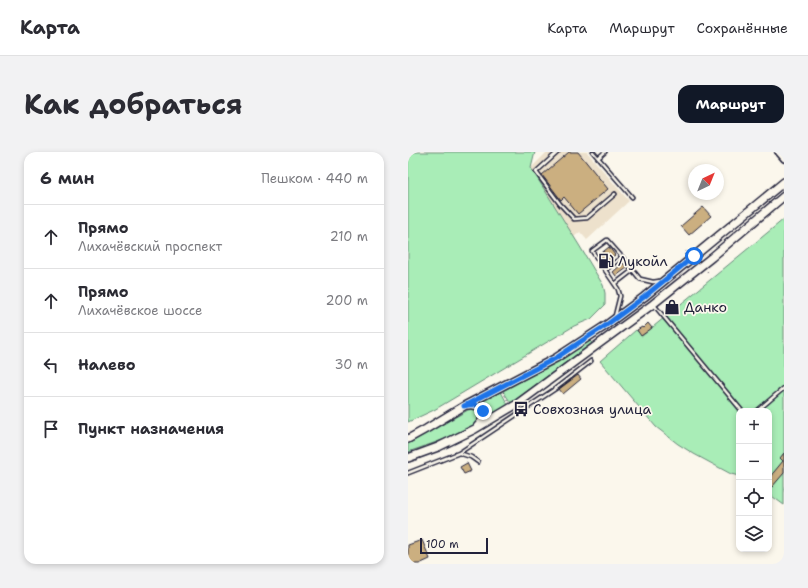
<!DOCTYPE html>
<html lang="ru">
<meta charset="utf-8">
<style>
:root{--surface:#fff;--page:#f2f2f3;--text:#2b2b33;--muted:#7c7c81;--line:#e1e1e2;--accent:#111827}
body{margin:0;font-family:"Shantell Sans",sans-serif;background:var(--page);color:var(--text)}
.controls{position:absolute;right:12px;bottom:12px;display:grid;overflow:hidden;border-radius:8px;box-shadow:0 2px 6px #0003}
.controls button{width:36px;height:36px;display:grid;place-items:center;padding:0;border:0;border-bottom:1px solid var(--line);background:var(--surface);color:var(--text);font:20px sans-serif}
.compass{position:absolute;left:280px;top:12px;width:36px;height:36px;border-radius:50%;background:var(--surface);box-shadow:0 2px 6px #0003;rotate:43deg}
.scale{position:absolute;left:12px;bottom:10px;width:68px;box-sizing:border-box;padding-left:4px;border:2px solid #22223b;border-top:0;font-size:11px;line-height:14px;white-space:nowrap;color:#22223b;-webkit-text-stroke:3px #fbf7ec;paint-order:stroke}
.stop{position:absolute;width:12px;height:12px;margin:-9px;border:3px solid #1a73e8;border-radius:50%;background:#fff}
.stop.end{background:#1a73e8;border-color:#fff;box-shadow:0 1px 4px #0008}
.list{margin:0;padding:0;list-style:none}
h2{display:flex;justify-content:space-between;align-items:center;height:52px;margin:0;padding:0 16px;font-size:17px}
h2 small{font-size:13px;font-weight:400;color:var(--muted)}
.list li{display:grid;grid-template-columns:26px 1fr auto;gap:12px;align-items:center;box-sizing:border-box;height:64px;padding:0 16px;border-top:1px solid var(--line)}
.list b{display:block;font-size:15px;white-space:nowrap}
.list p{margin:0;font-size:13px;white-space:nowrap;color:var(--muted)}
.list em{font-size:13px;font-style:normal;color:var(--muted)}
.icon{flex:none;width:22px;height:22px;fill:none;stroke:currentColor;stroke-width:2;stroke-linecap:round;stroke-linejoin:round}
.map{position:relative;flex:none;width:376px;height:412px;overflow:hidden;border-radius:12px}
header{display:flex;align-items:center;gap:24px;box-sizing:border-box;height:56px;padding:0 20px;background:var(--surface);border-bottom:1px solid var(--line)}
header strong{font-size:19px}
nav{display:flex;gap:22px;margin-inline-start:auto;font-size:14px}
.intro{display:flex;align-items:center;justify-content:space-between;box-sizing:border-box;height:96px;padding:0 24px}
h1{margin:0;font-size:28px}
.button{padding:10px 18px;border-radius:12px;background:var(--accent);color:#fff;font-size:14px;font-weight:700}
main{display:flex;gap:24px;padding:0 24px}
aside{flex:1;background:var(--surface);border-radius:12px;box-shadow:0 2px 6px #0003}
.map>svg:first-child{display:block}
</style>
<header>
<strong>Карта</strong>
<nav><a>Карта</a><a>Маршрут</a><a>Сохранённые</a></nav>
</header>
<div class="intro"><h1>Как добраться</h1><a class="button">Маршрут</a></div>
<main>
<aside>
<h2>6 мин<small>Пешком · 440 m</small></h2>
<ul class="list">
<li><svg class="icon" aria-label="ahead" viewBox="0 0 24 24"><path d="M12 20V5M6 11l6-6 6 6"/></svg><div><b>Прямо</b><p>Лихачёвский проспект</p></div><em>210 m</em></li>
<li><svg class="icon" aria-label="ahead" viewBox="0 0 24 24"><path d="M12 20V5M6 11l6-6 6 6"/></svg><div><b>Прямо</b><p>Лихачёвское шоссе</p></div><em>200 m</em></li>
<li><svg class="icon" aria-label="left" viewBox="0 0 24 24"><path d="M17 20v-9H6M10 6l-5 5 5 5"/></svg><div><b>Налево</b></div><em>30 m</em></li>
<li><svg class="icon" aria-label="arrive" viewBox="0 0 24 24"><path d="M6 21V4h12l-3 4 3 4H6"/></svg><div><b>Пункт назначения</b></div></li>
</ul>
</aside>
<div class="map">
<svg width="376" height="412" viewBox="0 0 376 412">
<rect width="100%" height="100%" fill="#fbf7ec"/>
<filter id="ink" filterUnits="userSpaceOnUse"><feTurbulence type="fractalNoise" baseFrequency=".025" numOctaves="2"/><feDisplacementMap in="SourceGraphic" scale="8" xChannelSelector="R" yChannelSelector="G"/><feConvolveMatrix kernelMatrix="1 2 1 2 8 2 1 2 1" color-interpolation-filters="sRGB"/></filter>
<g filter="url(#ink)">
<path fill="#ede1cc" d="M139,0H179L221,49L179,88L172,80L166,85L123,16Z"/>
<path fill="#a9edb7" stroke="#668879" d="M0,0H127L123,16L171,93L195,133L197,141V153L183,167L166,174L26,258L0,270Z
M376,67V353L361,342L362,340L361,339V259H331V324L323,322L286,302L270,292L248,275L192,209L228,178L234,184Z
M182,189L184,191L103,251L95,239L150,209Z
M93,240L100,253L81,264C81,258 77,253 72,250Z
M64,257C70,257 72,260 73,266L68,272L37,287L0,300V292L60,258Z"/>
<path fill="#cbaf80" stroke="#22223b" d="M161,0H170L200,37L170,62L156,45L153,48L134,23Z
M295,55L303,64L281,83L273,74Z
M201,95L207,103L198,111L191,103Z
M215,111L219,116L208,124L205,120Z
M240,171L244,176L233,184L229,178L234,175L235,176Z
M170,223L173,227L155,242L151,237Z
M376,301V321L364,335L361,333V326L375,309L372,306Z
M59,311L63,319L56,322L52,315Z
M14,388L22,407L11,412H0V393Z"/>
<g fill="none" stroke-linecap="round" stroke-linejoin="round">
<defs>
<path id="lane" d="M150,0L128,20L152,52L166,67L179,66L207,42
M185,0L224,45
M190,6L197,0
M197,118L214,105
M207,132L225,118
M246,153L334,259
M207,164L212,144L210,137L184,99L199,88L214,105L232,127L245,130L252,129
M349,259L376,236
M51,301L147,237L183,209
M0,321L51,301L63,305L70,310"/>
<path id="street" d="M370,0L376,7"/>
<path id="secondary" d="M60,253C68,252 78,256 75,266C74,269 72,272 69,275
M0,287L18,277L56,254L148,206L197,174L236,145L279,110L376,30
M0,306L30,295L67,277L109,252L245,152L304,105L376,44"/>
</defs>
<use href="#lane" stroke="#22223b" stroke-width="5.5"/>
<use href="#street" stroke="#22223b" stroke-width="8"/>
<use href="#secondary" stroke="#22223b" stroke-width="10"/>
<path stroke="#22223b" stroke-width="1" stroke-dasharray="1 3" stroke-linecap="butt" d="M277,103L276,101L279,99
M299,119L301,122L299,124
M95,240L101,251"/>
<use href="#lane" stroke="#fbf7ec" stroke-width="2.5"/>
<use href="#street" stroke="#fbf7ec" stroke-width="4.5"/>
<use href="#secondary" stroke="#fbf7ec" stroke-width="7"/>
</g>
</g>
<g fill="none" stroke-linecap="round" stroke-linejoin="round" filter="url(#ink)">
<path stroke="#1a73e8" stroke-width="5" d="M75,259C71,251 63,252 56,254L148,206L172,190L197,174L236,145L286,104"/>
</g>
<defs>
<symbol id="fuel-bare" viewBox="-9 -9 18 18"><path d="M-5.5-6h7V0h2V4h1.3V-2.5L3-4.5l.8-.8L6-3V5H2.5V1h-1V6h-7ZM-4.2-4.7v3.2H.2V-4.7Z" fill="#22223b" stroke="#fbf7ec" stroke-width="2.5" paint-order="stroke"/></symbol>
<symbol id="shop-bare" viewBox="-9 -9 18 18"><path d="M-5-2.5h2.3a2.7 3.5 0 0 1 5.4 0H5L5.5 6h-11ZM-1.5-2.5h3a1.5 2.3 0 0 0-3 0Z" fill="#22223b" stroke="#fbf7ec" stroke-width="2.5" paint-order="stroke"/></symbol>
<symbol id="bus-bare" viewBox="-9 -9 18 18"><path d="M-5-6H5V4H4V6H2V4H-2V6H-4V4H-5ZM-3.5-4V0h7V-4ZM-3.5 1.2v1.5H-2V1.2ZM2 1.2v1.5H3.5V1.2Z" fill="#22223b" stroke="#fbf7ec" stroke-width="2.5" paint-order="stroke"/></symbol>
</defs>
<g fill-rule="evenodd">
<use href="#fuel-bare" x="187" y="98" width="22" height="22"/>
<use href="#shop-bare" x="253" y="144" width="22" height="22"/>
<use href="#bus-bare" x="102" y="246" width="22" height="22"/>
</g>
<g text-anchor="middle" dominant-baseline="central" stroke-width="3.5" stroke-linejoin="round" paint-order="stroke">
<g font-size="14" fill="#22223b" stroke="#fbf7ec" text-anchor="start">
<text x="210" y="109">Лукойл</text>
<text x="276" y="155">Данко</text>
<text x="125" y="257">Совхозная улица</text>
</g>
</g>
</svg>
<div class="controls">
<button>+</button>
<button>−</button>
<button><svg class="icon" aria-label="locate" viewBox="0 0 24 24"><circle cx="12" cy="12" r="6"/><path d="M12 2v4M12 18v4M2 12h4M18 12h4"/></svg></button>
<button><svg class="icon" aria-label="layers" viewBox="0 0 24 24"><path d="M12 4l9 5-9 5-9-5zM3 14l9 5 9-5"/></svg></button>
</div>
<svg class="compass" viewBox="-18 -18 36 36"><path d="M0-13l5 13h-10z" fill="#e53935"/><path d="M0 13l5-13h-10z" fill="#7c7c81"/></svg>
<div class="scale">100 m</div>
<div class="stop" style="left:286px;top:104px"></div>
<div class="stop end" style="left:75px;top:259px"></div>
</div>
</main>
